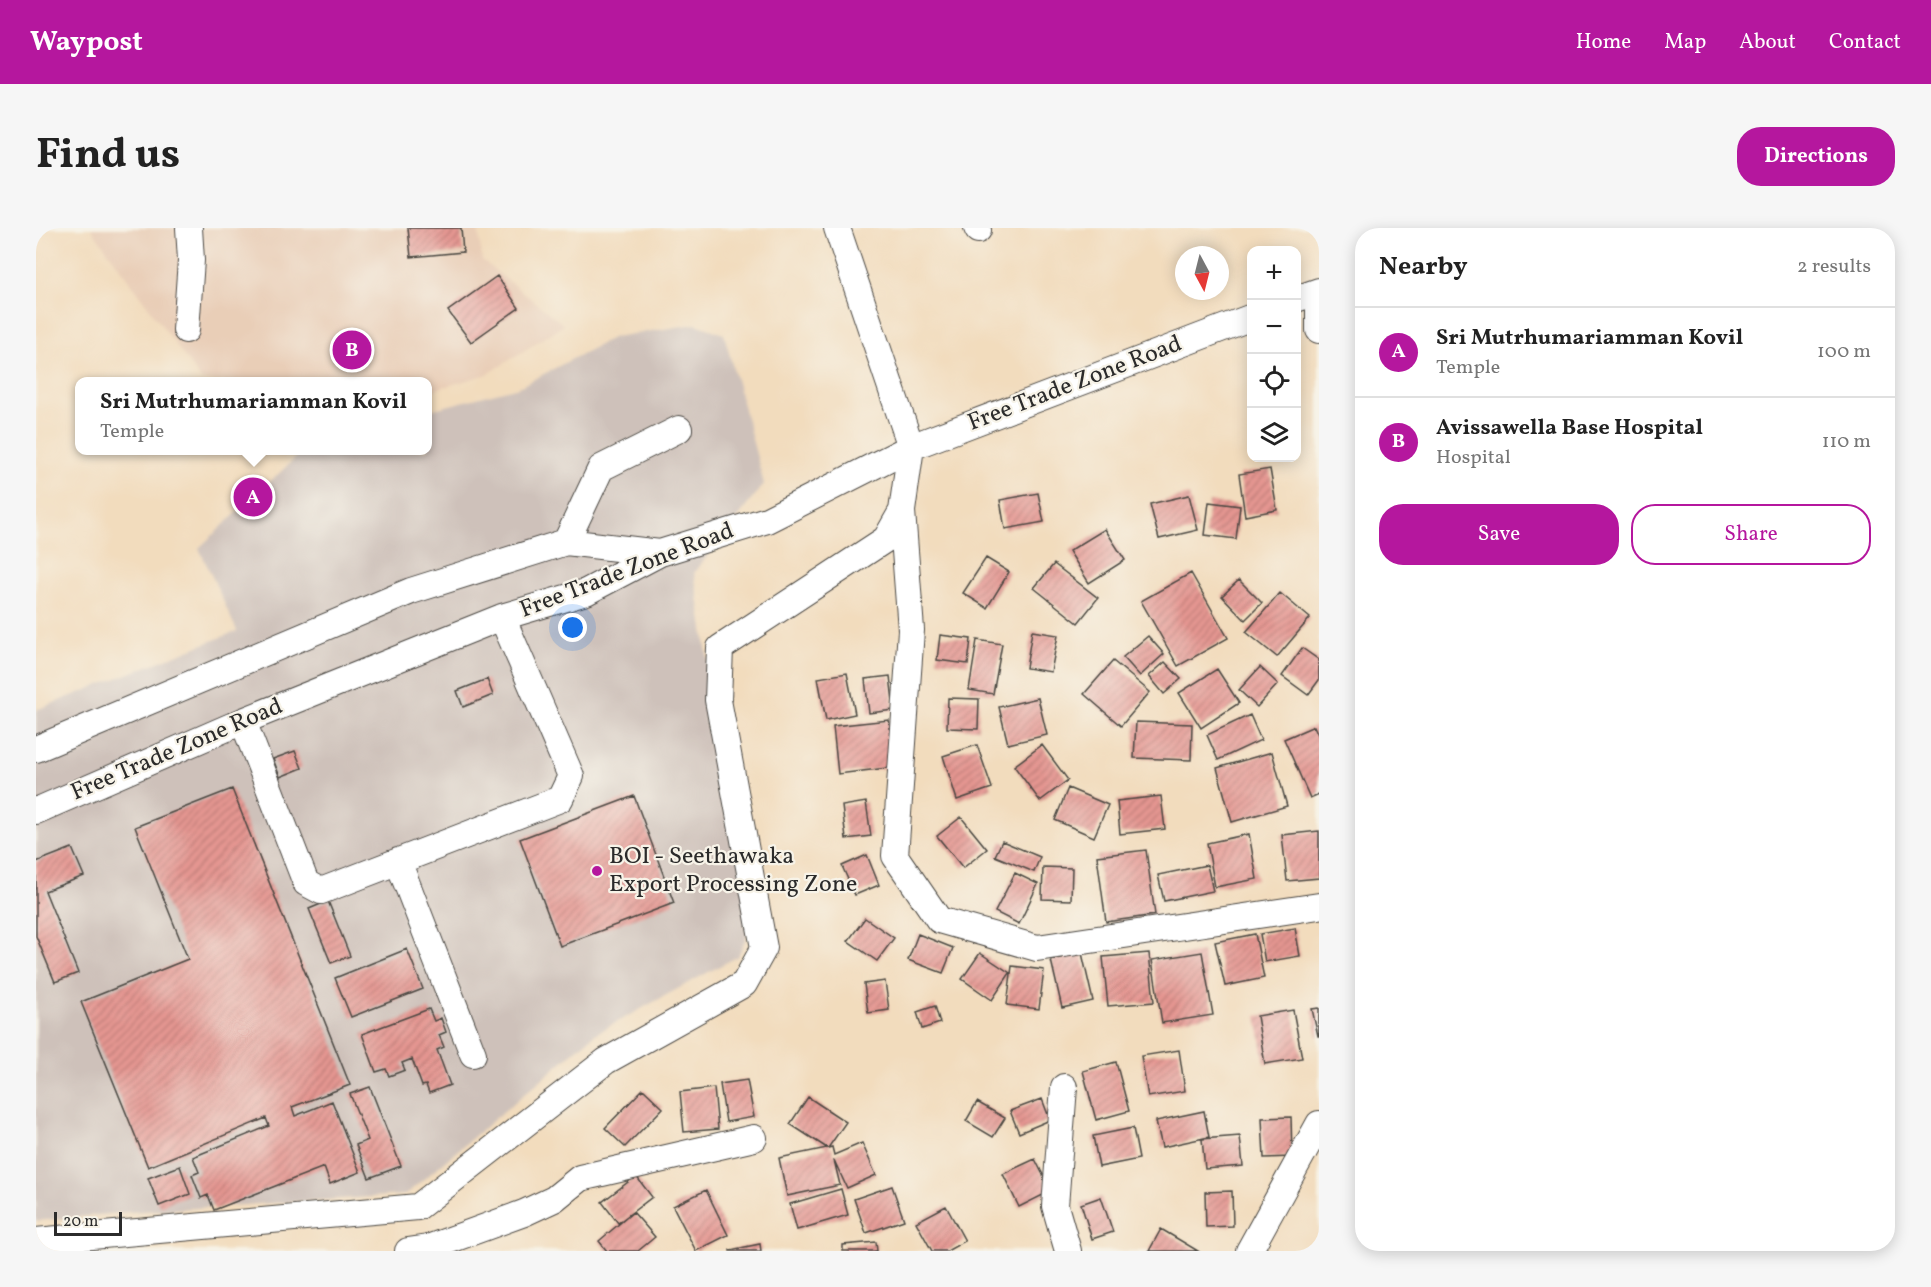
<!DOCTYPE html>
<meta charset="utf-8">
<style>
:root{--surface:#fff;--page:#f6f6f6;--text:#222;--muted:#767676;--line:#e0e0e0;--accent:#b5179e}
body{margin:0;font-family:Vollkorn,serif;background:var(--page);color:var(--text)}
.controls{position:absolute;right:18px;top:18px;display:grid;overflow:hidden;border-radius:12px;box-shadow:0 3px 15px #0003}
.controls button{width:54px;height:54px;display:grid;place-items:center;padding:0;border:0;border-bottom:2px solid var(--line);background:var(--surface);color:var(--text);font:30px sans-serif}
.compass{position:absolute;left:1139px;top:18px;width:54px;height:54px;border-radius:50%;background:var(--surface);box-shadow:0 3px 15px #0003;rotate:173deg}
.scale{position:absolute;left:18px;bottom:15px;width:68px;box-sizing:border-box;padding-left:6px;border:3px solid #2b2b2b;border-top:0;font-size:16px;line-height:21px;white-space:nowrap;color:#2b2b2b;-webkit-text-stroke:4px #f7f3e8;paint-order:stroke}
.you{position:absolute;left:537px;top:400px;width:21px;height:21px;margin:-15px;border:4px solid #fff;border-radius:50%;background:#1a73e8;box-shadow:0 0 0 9px #1a73e833}
.badge{display:grid;place-items:center;width:39px;height:39px;border-radius:50%;background:var(--accent);color:#fff;font-size:20px;font-weight:700}
.pin{position:absolute;translate:-50% -50%;border:3px solid #fff;box-shadow:0 2px 6px #0006}
.popup{position:absolute;left:39px;top:149px;width:357px;height:78px;box-sizing:border-box;display:grid;place-content:center;border-radius:12px;background:var(--surface);filter:drop-shadow(0 2px 4px #0005);font-size:20px;white-space:nowrap;color:var(--muted)}
.popup b{font-size:22px;color:var(--text)}
.popup::after{content:'';position:absolute;left:50%;top:100%;margin-left:-12px;border:12px solid transparent;border-top-color:var(--surface)}
.list{margin:0;padding:0;list-style:none}
h2{display:flex;justify-content:space-between;align-items:center;height:78px;margin:0;padding:0 24px;font-size:26px}
h2 small{font-size:20px;font-weight:400;color:var(--muted)}
.list li{display:grid;grid-template-columns:39px 1fr auto;gap:18px;align-items:center;box-sizing:border-box;height:90px;padding:0 24px;border-top:2px solid var(--line)}
.list b{display:block;font-size:22px;white-space:nowrap}
.list p{margin:0;font-size:20px;white-space:nowrap;color:var(--muted)}
.list em{font-size:20px;font-style:normal;color:var(--muted)}
.actions{display:flex;gap:12px;padding:18px 24px}
.actions a{flex:1;padding:14px 0;border:2px solid var(--accent);border-radius:24px;text-align:center;font-size:21px;color:var(--accent)}
.actions .main{background:var(--accent);color:#fff}
.icon{flex:none;width:33px;height:33px;fill:none;stroke:currentColor;stroke-width:2;stroke-linecap:round;stroke-linejoin:round}
.map{position:relative;flex:none;width:1283px;height:1023px;overflow:hidden;border-radius:24px}
header{display:flex;align-items:center;gap:36px;box-sizing:border-box;height:84px;padding:0 30px;background:var(--accent);color:#fff}
header strong{font-size:28px}
nav{display:flex;gap:33px;margin-inline-start:auto;font-size:21px}
.intro{display:flex;align-items:center;justify-content:space-between;box-sizing:border-box;height:144px;padding:0 36px}
h1{margin:0;font-size:42px}
.button{padding:15px 27px;border-radius:24px;background:var(--accent);color:#fff;font-size:21px;font-weight:700}
main{display:flex;gap:36px;padding:0 36px}
aside{flex:1;background:var(--surface);border-radius:24px;box-shadow:0 3px 15px #0003}
.map>svg:first-child{display:block}
</style>
<header>
<strong>Waypost</strong>
<nav><a>Home</a><a>Map</a><a>About</a><a>Contact</a></nav>
</header>
<div class="intro"><h1>Find us</h1><a class="button">Directions</a></div>
<main>
<div class="map">
<svg width="1283" height="1023" viewBox="0 0 1283 1023">
<defs>
<pattern id="building-hatch" width="6" height="6" patternUnits="userSpaceOnUse" patternTransform="scale(1.5)"><rect width="6" height="6" fill="#e59691"/><path d="M-1 1l2-2M0 6l6-6M5 7l2-2" fill="none" stroke="#ba7b77"/></pattern>
</defs>
<rect width="100%" height="100%" fill="#f7f3e8"/>
<filter id="ink" filterUnits="userSpaceOnUse"><feTurbulence type="fractalNoise" baseFrequency=".0167" numOctaves="2"/><feDisplacementMap in="SourceGraphic" scale="12" xChannelSelector="R" yChannelSelector="G"/><feConvolveMatrix kernelMatrix="1 2 1 2 8 2 1 2 1" color-interpolation-filters="sRGB"/></filter>
<filter id="wash" filterUnits="userSpaceOnUse"><feTurbulence type="fractalNoise" baseFrequency=".008" numOctaves="4" result="noise"/><feDisplacementMap in="SourceGraphic" scale="24" xChannelSelector="R" yChannelSelector="G"/><feGaussianBlur stdDeviation="1.35" result="paint"/><feColorMatrix in="noise" values="0 0 0 0 0 0 0 0 0 0 0 0 0 0 0 0 0 1.4 0 .05"/><feComposite in="paint" operator="in"/></filter>
<g filter="url(#wash)">
<rect width="100%" height="100%" fill="#f2dcbd"/>
<path fill="#e9ceb7" d="M55,0H442L446,32L528,97L452,146L391,164V154L166,153Z"/>
<path fill="#cec1ba" d="M660,96L688,106L728,256L658,345L715,700L702,728L559,806L369,967L93,984L0,993V482L201,403L163,320L267,223L391,222V183L483,159L578,109Z"/>
<g id="blocks">
<path fill="url(#building-hatch)" d="M372,0H425L427,24L375,29Z
M461,48L483,80L435,114L412,83Z
M1234,241L1241,282L1209,288L1203,246Z
M1002,265L1008,294L969,301L964,272Z
M1153,267L1162,302L1123,311L1114,276Z
M1173,274L1204,278L1200,311L1169,307Z
M1069,301L1089,332L1053,355L1033,323Z
M950,330L973,344L951,380L927,365Z
M1018,336L1062,370L1042,395L998,360Z
M1155,345L1192,410L1142,438L1105,373Z
M1203,352L1226,375L1209,392L1186,368Z
M1244,365L1274,390L1241,429L1210,404Z
M996,403L1022,407L1015,444L990,440Z
M904,407L935,411L932,436L901,432Z
M1112,408L1128,426L1104,448L1087,429Z
M941,412L966,416L957,466L933,462Z
M1266,420L1283,432V452L1272,467L1246,448Z
M1077,433L1114,464L1085,498L1048,466Z
M1129,434L1145,451L1128,466L1113,448Z
M1224,439L1242,456L1221,479L1203,462Z
M1181,441L1203,475L1165,500L1143,465Z
M811,445L819,486L790,492L782,450Z
M854,448L858,482L833,485L829,451Z
M451,451L457,467L427,479L421,463Z
M912,470L943,471L942,501L911,500Z
M1002,470L1011,507L972,516L963,479Z
M1214,487L1225,512L1182,532L1171,507Z
M853,492L859,539L802,546L797,498Z
M1100,494L1156,496L1155,532L1098,530Z
M1278,498L1283,509V566L1274,570L1248,511Z
M941,517L956,560L921,572L907,528Z
M1006,517L1032,552L1004,573L978,538Z
M259,523L266,540L244,549L237,531Z
M1236,524L1251,578L1196,594L1181,540Z
M1032,560L1072,577L1058,609L1019,592Z
M196,561L314,857L256,879L259,888L296,873L324,944L294,956L288,939L178,982L172,967L165,970L156,947L163,944L157,929L233,898L230,890L112,939L45,774L152,731L99,599Z
M598,568L638,675L524,718L484,611Z
M1125,568L1129,601L1084,606L1081,573Z
M830,574L835,608L810,611L806,578Z
M925,589L951,621L927,640L901,608Z
M1283,603V650L1251,653L1246,607Z
M1213,606L1221,651L1179,659L1171,615Z
M966,613L1004,629L998,644L959,628Z
M36,620L48,648L9,663L42,745L19,754L0,708V634Z
M1110,622L1119,687L1070,694L1061,628Z
M831,627L843,657L819,667L806,638Z
M1171,637L1177,663L1128,673L1122,647Z
M1007,639L1036,640L1035,672L1006,671Z
M979,645L1002,656L983,696L959,684Z
M292,673L314,728L295,735L273,681Z
M829,690L858,710L841,733L812,713Z
M1259,700L1264,728L1229,734L1224,706Z
M882,706L917,720L907,745L872,732Z
M1219,706L1228,750L1189,758L1179,714Z
M371,721L387,761L315,789L299,750Z
M1166,724L1177,787L1126,795L1116,732Z
M944,725L974,745L956,772L926,751Z
M1046,725L1057,773L1026,780L1015,732Z
M1113,725L1118,774L1072,778L1067,729Z
M976,738L1008,742L1003,781L971,777Z
M849,753L853,782L832,785L828,756Z
M899,778L904,795L886,801L881,784Z
M1283,780V808H1282L1276,781Z
M393,781L398,793L405,790L410,804L403,807L408,819L401,822L414,857L393,865L390,857L386,858L376,831L366,835L369,842L353,848L350,841L340,844L326,806Z
M1257,782L1266,830L1229,836L1221,788Z
M1143,822L1149,863L1112,869L1105,828Z
M1080,834L1093,883L1060,892L1047,843Z
M711,852L718,889L690,894L684,856Z
M334,859L365,938L333,950L320,917L332,912L314,866Z
M678,860L682,901L648,904L644,864Z
M607,861L627,880L589,919L569,900Z
M772,869L810,894L792,920L796,919L798,927L826,915L840,947L811,960L798,932L804,957L751,968L743,930L791,920L754,896Z
M1006,871L1014,892L983,905L974,883Z
M941,874L969,890L957,909L930,893Z
M1168,883L1173,909L1126,919L1120,893Z
M1255,889L1256,929L1228,930L1226,890Z
M1097,900L1103,931L1063,939L1057,908Z
M1204,908L1207,938L1169,941L1166,911Z
M999,931L1015,963L983,979L967,946Z
M144,938L154,966L123,978L112,950Z
M600,948L616,969L582,995L566,974Z
M856,958L868,992L830,1005L818,971Z
M805,961L812,987L761,1002L754,976Z
M670,962L692,1007L660,1023L637,978Z
M1196,963L1197,998L1170,999L1169,964Z
M1065,969L1077,1004L1056,1011L1045,976Z
M910,978L929,1013L911,1023H896L880,994Z
M597,984L619,1009L602,1023H571L563,1013Z
M1125,1001L1162,1023H1113Z
M840,1014L841,1023H807V1017Z
M724,1016L725,1023H694V1022Z"/>
</g>
</g>
<g filter="url(#ink)">
<use href="#blocks" fill-opacity="0" stroke="#494641" stroke-width="1.5"/>
<g fill="none" stroke-linecap="round" stroke-linejoin="round">
<defs>
<path id="minor" d="M941,0L942,2
M1260,71L1283,63
M1283,72V102
M150,102L155,32L153,0
M866,283L875,402L859,628L903,692L1001,720L1283,678
M530,314L565,240L643,201
M207,493L270,655L285,663L524,571L535,548L466,389
M0,521L375,363L530,314L624,325
M0,583L207,493L466,389L550,364L624,325L731,292L875,219L1216,89
M362,633L437,826
M1028,859L1019,978L1032,1023
M0,1013L382,979L570,833L708,756L728,720L682,472L684,420L850,311L866,283L875,219L801,0
M372,1023L392,1020L488,985L518,971L544,950L718,910
M1213,1023L1283,896"/>
</defs>
<use href="#minor" stroke="#494641" stroke-width="28"/>
<use href="#minor" stroke="#fff" stroke-width="26"/>
</g>
</g>
<circle fill="#b5179e" stroke="#f7f3e8" stroke-width="2" cx="561" cy="643" r="6"/>
<g text-anchor="middle" dominant-baseline="central" stroke-width="4.5" stroke-linejoin="round" paint-order="stroke">
<g font-size="24" fill="#2b2b2b" stroke="#f7f3e8">
<text transform="translate(1039 156) rotate(-21)">Free Trade Zone Road</text>
<text transform="translate(591 343) rotate(-21)">Free Trade Zone Road</text>
<text transform="translate(141 522) rotate(-23)">Free Trade Zone Road</text>
</g>
<g font-size="24" fill="#2b2b2b" stroke="#f7f3e8" text-anchor="start">
<text x="573" y="629">BOI - Seethawaka<tspan x="573" dy="28">Export Processing Zone</tspan></text>
</g>
</g>
</svg>
<div class="controls">
<button>+</button>
<button>−</button>
<button><svg class="icon" aria-label="locate" viewBox="0 0 24 24"><circle cx="12" cy="12" r="6"/><path d="M12 2v4M12 18v4M2 12h4M18 12h4"/></svg></button>
<button><svg class="icon" aria-label="layers" viewBox="0 0 24 24"><path d="M12 4l9 5-9 5-9-5zM3 14l9 5 9-5"/></svg></button>
</div>
<svg class="compass" viewBox="-18 -18 36 36"><path d="M0-13l5 13h-10z" fill="#e53935"/><path d="M0 13l5-13h-10z" fill="#767676"/></svg>
<div class="scale">20 m</div>
<div class="you"></div>
<div class="pin badge" style="left:217px;top:269px">A</div>
<div class="popup"><b>Sri Mutrhumariamman Kovil</b>Temple</div>
<div class="pin badge" style="left:316px;top:122px">B</div>
</div>
<aside>
<h2>Nearby<small>2 results</small></h2>
<ul class="list">
<li><span class="badge">A</span><div><b>Sri Mutrhumariamman Kovil</b><p>Temple</p></div><em>100 m</em></li>
<li><span class="badge">B</span><div><b>Avissawella Base Hospital</b><p>Hospital</p></div><em>110 m</em></li>
</ul>
<div class="actions"><a class="main">Save</a><a>Share</a></div>
</aside>
</main>
